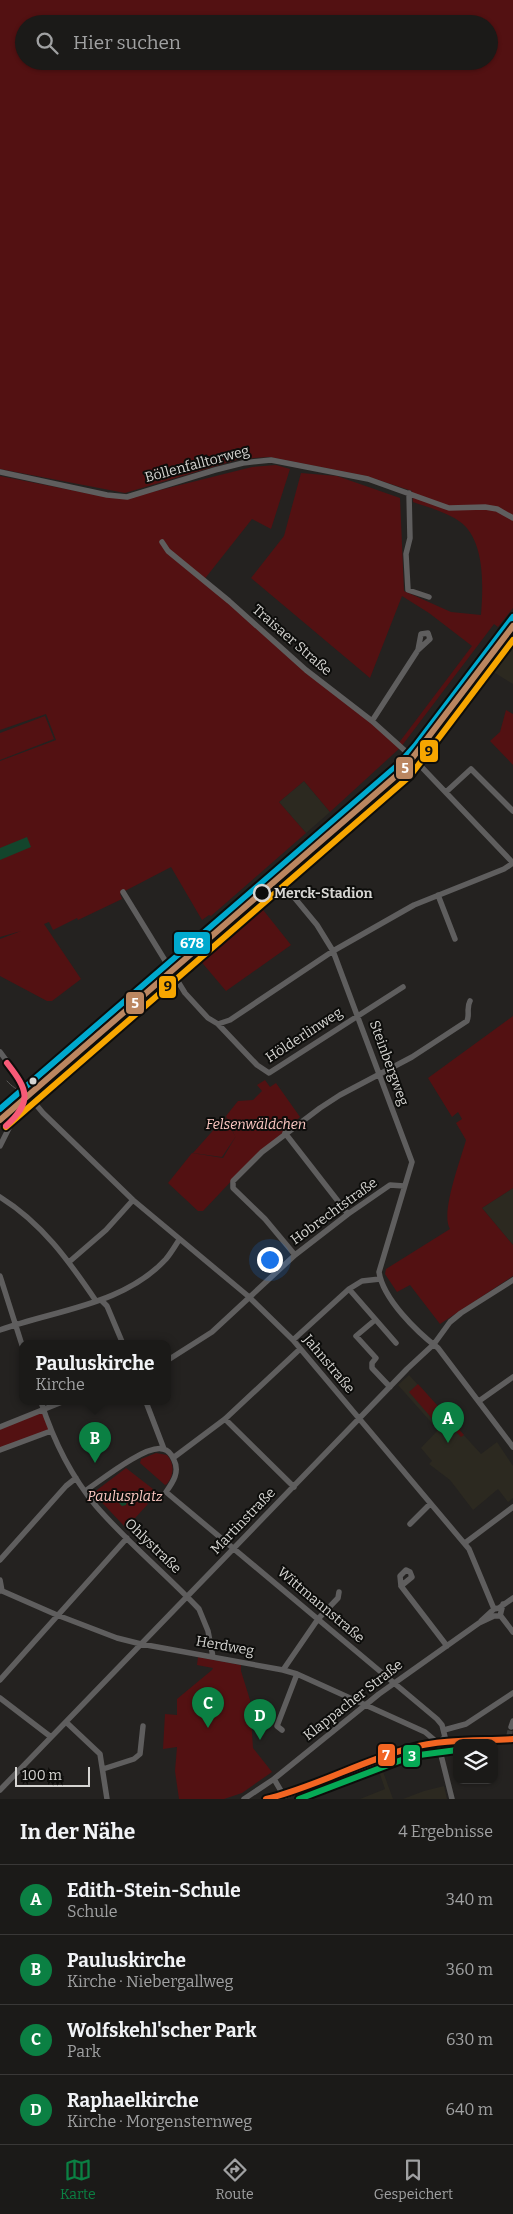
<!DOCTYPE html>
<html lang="de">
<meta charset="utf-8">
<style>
:root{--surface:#1b1a18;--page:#282725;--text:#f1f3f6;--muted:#a0a1a2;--line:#393837;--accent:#0b8043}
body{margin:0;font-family:Bitter,serif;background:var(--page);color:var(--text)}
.controls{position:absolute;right:15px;bottom:15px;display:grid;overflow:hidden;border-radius:10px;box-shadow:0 1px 4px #0004}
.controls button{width:45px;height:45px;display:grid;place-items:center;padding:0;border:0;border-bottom:1px solid var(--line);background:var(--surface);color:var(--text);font:25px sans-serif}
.scale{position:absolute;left:15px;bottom:12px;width:75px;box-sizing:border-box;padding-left:5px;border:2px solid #d6d5d2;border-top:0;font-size:14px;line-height:18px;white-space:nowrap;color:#d6d5d2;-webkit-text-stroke:4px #0d0d0b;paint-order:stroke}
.you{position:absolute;left:269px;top:1259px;width:18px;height:18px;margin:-12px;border:4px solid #fff;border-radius:50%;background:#1a73e8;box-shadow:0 0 0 8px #1a73e833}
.badge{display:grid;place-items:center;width:32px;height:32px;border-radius:50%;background:var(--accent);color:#fff;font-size:16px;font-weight:700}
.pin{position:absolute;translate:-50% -41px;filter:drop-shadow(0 1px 2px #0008)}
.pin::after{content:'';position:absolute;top:26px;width:18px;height:15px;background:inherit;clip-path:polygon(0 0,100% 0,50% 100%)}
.popup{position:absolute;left:19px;top:1340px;width:152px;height:65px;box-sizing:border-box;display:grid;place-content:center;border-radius:10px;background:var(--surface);filter:drop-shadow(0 1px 4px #0005);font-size:16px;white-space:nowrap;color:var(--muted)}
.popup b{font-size:19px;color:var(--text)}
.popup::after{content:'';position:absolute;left:50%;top:100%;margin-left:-10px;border:10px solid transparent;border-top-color:var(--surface)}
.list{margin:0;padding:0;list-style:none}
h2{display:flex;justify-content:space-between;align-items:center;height:65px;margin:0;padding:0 20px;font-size:21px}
h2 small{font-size:16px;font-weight:400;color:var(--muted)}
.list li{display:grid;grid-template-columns:32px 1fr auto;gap:15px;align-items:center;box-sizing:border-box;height:70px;padding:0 20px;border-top:1px solid var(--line)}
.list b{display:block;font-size:19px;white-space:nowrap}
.list p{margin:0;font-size:16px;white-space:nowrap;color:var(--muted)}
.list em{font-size:16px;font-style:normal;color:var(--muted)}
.icon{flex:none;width:28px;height:28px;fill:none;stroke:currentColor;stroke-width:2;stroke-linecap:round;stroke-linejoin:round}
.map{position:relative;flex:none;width:513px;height:1799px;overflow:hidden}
.search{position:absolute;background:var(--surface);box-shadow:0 1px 4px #0004;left:15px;right:15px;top:15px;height:55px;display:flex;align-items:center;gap:12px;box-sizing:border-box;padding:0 18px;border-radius:28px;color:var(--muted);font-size:19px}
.sheet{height:345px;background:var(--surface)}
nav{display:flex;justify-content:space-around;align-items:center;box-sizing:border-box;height:70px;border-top:1px solid var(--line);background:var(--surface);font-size:14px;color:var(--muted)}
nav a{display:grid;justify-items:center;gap:2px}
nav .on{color:var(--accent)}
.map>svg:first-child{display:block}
</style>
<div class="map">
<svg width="513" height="1799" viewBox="0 0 513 1799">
<rect width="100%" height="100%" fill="#242220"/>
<path fill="#2c2920" d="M513,636V684L495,673L484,677L494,659Z
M304,781L330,812L306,833L279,802Z
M513,1188V1245L482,1208Z
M409,1375L481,1454L497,1442L513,1466V1498L508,1502L498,1489L473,1510L450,1480L429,1464L432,1461L421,1448L438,1430L398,1385Z
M381,1766L393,1799H360L385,1789L378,1768Z
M444,1786L447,1799H403L424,1791Z"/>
<path fill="#531112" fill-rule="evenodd" d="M0,0H513V608L498,627L494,624L401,747L330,812L304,781L279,802L306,833L211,916L209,915L202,920L171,867L123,892L120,894L122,899L78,920L77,918L53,930L49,922L44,924L81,979L52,1001H47L0,976V939L21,931L0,937V761L56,740L46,714L0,730V476L106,497L128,498L252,467L276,465L290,469L271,529L252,519L203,581L398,744L472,646L429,613L402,596L370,678L251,578L284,536L301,473L337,476L400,498L404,591L451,612L481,615C483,588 485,549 466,527C454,514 430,508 413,502L412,491L366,476L269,457L240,459L125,493L0,469ZM24,24H489V61H24Z
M506,710L513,714V765L490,741L500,732Z
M45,716L54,739L0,760V733Z
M260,906L291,945L226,991L199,959Z
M513,1016V1188L482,1208L513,1245V1276L440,1324L410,1285L397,1292L385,1274L386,1269L450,1229C440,1213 461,1159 466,1140L456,1123L462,1119L458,1112L452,1117L428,1078Z
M265,1080L270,1087L276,1083L300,1117L238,1174L203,1211H198L168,1183L192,1153L223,1158L236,1136L222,1157L193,1153L225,1117L235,1136L226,1116L238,1101L253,1100L262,1091L257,1085Z
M418,1384L464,1435L461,1437L450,1425L442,1430L409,1392Z
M43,1409L51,1431L0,1450V1427Z
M156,1453L167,1455C175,1464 174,1475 167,1484L165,1485L140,1463L141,1459Z
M126,1468L162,1496L157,1501L152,1496L146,1502L148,1504L126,1528L93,1493Z
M198,1657L241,1665V1671L250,1700L253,1748L272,1772L242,1793L224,1799H179L175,1771L177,1747L163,1749L165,1714L177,1715V1699L212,1670L213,1668L197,1665Z"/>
<path fill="#13452c" d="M27,837L31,847L0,860V848Z
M114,1492H117L127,1501L126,1505L122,1506L113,1497Z"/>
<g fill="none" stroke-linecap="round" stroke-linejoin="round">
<path stroke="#3f3d3b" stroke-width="5.5" stroke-dasharray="5.5 3" stroke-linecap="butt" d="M509,1736L511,1727"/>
<path stroke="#5f5e5e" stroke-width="5.5" d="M0,472L107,495L127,497L215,470L243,463L271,460L368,479L449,508L485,507L497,509L513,518
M409,493L410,538L406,554L408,590L429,597
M162,542L168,551L229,601L306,670L372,721L412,757L513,863
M372,721L418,650L430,639L428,633L421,634L418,650
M446,792L471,769L513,811
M274,873L317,925L333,951L412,1162L379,1272C383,1299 417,1332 438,1348L513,1447
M123,892L185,993L208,1018L218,1024L257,1065L269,1073L403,987
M438,895L455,939
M248,912L417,762
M218,1024L230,1020L333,951L414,905L504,869L513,863
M0,1052L20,1079L23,1089L43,1113L133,1200L248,1296L293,1340L469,1549L494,1609
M32,1099L199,953
M285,1133L348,1214
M0,1146L17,1112
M0,1197C42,1223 69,1261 96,1301
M295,1255L265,1219L233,1188V1181L262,1152L320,1108L340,1095L412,1057L467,1021C470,1014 466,1008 470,1001
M69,1262L106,1230L133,1200
M0,1276L22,1345
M349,1289L396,1343
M101,1300L107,1306L123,1344
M375,1320L356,1336L376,1358L372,1363V1368L390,1387
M0,1330C55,1310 124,1305 166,1259C171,1253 175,1246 179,1240
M293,1340L349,1289L362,1281L380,1279
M168,1360L212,1332L295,1255L348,1214L390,1185L404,1186
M479,1401L513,1377
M41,1402C53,1439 71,1476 96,1506C128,1543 166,1574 199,1609L208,1631L213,1657
M146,1402L164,1449
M225,1419L294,1487
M0,1427L62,1402
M0,1450L51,1431
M173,1458L225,1419L300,1349
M85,1491C100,1481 146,1444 163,1449C168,1450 172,1455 174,1460C180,1472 173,1482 166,1492L437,1719L442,1725L445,1737L438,1743
M410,1524L430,1504
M465,1543L513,1507
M0,1560L66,1486L76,1478
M0,1580L2,1591H1
M401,1586L412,1577L410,1572L406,1570L400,1576L401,1586L447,1646
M0,1590L57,1615L117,1638L141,1644L283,1670L297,1674L425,1732L438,1743
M500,1615L513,1632
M481,1621L494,1609L499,1608L513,1598
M283,1670L318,1619L338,1598L339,1592
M0,1680L127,1538
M0,1698L51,1737
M66,1722L100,1754L107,1799
M511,1727L513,1721
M282,1730L277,1726L297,1674
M444,1730L466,1724L513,1693
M438,1743L452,1799
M466,1743L513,1740
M103,1769L134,1759L140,1754L143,1726
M274,1779L284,1796
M0,1790L407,1369L434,1344L450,1322L461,1313L513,1280
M244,1799L274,1779L379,1694L479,1623L494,1616H500L503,1604
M277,1799L410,1749L429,1745L457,1743"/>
<path stroke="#605e5d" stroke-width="7" d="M0,1109L398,765L415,746L513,617"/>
<path stroke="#5b5958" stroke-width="1" d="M7,1081C17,1092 26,1095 39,1086"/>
<defs>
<path id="bus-1" d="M0,1109L398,765L415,746L513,617"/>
</defs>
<use href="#bus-1" stroke="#0d0d0b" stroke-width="10"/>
<use href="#bus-1" stroke="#00a9ce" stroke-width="6"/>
<defs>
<path id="tram-1" d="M0,1120L404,769L513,626"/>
<path id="tram-2" d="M6,1127L410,776L513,640"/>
<path id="tram-3" d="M266,1799C316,1787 361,1761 410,1748C443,1739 479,1741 513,1739"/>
<path id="tram-4" d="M299,1799L412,1756L457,1750"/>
<path id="tram-5" d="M6,1126C33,1101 28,1090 7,1063"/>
</defs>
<use href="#tram-1" stroke="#0d0d0b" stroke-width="10"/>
<use href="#tram-2" stroke="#0d0d0b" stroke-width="10"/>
<use href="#tram-3" stroke="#0d0d0b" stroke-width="10"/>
<use href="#tram-4" stroke="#0d0d0b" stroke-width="10"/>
<use href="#tram-5" stroke="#0d0d0b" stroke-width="10"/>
<use href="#tram-1" stroke="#bb8660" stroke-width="6"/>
<use href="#tram-2" stroke="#f7a600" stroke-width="6"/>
<use href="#tram-3" stroke="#f26522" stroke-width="6"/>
<use href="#tram-4" stroke="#06aa56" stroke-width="6"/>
<use href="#tram-5" stroke="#f75a77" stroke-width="6"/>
</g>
<circle fill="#0d0d0b" stroke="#d6d5d2" stroke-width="2.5" cx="262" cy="893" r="8"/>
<circle fill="#d6d5d2" stroke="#0d0d0b" stroke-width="2" cx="33" cy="1081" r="4.5"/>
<g text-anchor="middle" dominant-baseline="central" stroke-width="4" stroke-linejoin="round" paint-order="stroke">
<g font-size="14" fill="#d6d5d2" stroke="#0d0d0b">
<text transform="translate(197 464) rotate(-15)">Böllenfalltorweg</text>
<text transform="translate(292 640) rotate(41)">Traisaer Straße</text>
<text transform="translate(304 1035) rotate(-33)">Hölderlinweg</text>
<text transform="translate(389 1063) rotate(70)">Steinbergweg</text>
<text transform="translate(334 1211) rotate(-36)">Hobrechtstraße</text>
<text transform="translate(329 1364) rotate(50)">Jahnstraße</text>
<text transform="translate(243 1521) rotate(-46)">Martinstraße</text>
<text transform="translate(153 1546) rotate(44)">Ohlystraße</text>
<text transform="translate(321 1605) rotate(40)">Wittmannstraße</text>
<text transform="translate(225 1646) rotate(10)">Herdweg</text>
<text transform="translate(353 1700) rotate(-38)">Klappacher Straße</text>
</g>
<g font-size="14" font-weight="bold" fill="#d6d5d2" stroke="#0d0d0b" text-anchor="start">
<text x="274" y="893">Merck-Stadion</text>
</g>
<g font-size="14" font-style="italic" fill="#fec9c3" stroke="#0d0d0b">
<text x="256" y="1124">Felsenwäldchen</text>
<text x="125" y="1496">Paulusplatz</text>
</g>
</g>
<g stroke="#0d0d0b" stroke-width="2">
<rect x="419" y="739" width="20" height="24" rx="5" fill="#f7a600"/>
<rect x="395" y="756" width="19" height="24" rx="5" fill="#bb8660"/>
<rect x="173" y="931" width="38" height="24" rx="5" fill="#00a9ce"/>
<rect x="158" y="975" width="19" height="24" rx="5" fill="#f7a600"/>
<rect x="125" y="991" width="20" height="24" rx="5" fill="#bb8660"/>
<rect x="377" y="1743" width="19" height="24" rx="5" fill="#f26522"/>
<rect x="402" y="1744" width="19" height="24" rx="5" fill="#06aa56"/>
</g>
<g font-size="14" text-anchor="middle" font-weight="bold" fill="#fff">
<text x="405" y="773">5</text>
<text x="192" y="948">678</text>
<text x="135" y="1008">5</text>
<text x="386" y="1760">7</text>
<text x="412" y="1761">3</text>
</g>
<g font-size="14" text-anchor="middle" font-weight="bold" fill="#111">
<text x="429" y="756">9</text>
<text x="168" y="991">9</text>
</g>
</svg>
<div class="controls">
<button><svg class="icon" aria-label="layers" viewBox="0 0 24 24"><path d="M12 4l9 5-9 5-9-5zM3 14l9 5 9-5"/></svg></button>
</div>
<div class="scale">100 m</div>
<div class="you"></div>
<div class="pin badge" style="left:448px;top:1443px">A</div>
<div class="pin badge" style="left:95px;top:1463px">B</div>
<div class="popup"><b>Pauluskirche</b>Kirche</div>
<div class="pin badge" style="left:208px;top:1728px">C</div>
<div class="pin badge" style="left:260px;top:1740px">D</div>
<div class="search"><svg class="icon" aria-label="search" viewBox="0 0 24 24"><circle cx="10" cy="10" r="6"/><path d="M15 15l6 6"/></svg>Hier suchen</div>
</div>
<section class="sheet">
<h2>In der Nähe<small>4 Ergebnisse</small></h2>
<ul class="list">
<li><span class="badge">A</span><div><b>Edith-Stein-Schule</b><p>Schule</p></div><em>340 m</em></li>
<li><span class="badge">B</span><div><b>Pauluskirche</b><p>Kirche · Niebergallweg</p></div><em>360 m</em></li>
<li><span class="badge">C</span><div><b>Wolfskehl'scher Park</b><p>Park</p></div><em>630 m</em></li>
<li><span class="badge">D</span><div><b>Raphaelkirche</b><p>Kirche · Morgensternweg</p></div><em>640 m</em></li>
</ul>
</section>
<nav>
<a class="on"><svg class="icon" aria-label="map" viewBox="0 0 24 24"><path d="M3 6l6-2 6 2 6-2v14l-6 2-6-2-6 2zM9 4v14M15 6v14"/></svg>Karte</a>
<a><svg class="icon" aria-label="directions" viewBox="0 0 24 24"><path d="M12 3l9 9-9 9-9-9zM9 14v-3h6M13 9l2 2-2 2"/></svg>Route</a>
<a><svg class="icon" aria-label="saved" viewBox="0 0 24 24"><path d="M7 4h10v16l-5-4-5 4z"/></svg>Gespeichert</a>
</nav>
